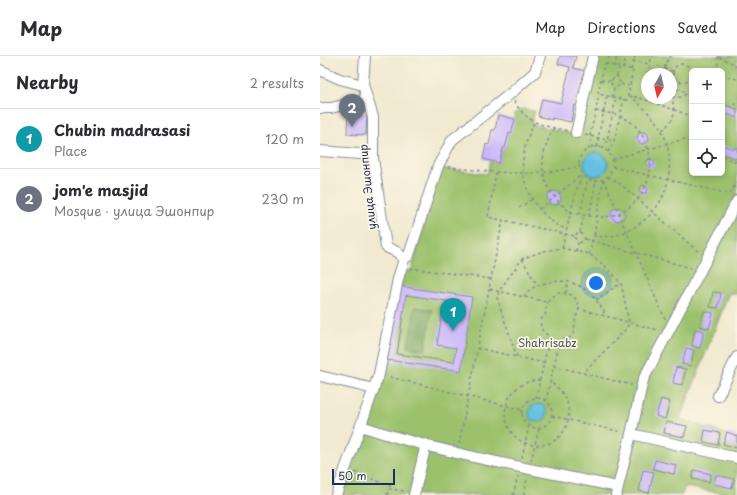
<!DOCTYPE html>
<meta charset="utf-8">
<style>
:root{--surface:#fff;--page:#f2f2f3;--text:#2b2b33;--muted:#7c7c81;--line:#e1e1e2;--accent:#2563eb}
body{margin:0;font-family:"Playpen Sans",sans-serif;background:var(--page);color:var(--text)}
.controls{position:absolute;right:12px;top:12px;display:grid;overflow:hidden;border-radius:6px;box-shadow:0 2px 6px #0003}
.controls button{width:36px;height:36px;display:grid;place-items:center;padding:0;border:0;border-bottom:1px solid var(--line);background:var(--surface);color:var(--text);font:20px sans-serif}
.compass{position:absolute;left:321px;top:12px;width:36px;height:36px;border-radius:50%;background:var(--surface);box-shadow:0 2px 6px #0003;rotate:188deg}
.scale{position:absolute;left:12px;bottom:10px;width:63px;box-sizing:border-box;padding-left:4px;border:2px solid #1b2f5e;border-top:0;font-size:11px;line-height:14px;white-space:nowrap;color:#1b2f5e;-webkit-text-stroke:3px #fcf5e5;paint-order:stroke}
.you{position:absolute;left:276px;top:227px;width:14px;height:14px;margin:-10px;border:3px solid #fff;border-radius:50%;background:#1a73e8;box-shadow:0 0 0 6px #1a73e833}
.badge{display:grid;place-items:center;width:26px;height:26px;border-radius:50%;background:var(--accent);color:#fff;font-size:13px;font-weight:700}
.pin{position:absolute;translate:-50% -33px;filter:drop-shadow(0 1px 2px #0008)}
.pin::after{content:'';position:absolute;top:21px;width:14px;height:12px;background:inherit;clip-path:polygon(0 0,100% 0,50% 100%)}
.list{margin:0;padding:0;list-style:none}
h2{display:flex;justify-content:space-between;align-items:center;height:52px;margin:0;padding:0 16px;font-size:17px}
h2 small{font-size:13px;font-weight:400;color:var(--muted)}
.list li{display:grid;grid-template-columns:26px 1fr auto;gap:12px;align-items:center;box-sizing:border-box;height:60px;padding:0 16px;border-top:1px solid var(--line)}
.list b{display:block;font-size:15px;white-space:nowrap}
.list p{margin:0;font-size:13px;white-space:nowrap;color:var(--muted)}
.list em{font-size:13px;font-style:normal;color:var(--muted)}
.icon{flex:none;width:22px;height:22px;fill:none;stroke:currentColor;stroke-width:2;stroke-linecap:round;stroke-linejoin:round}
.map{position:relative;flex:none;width:417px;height:439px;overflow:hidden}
header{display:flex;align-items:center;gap:24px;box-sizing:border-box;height:56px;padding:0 20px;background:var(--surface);border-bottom:1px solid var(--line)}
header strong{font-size:19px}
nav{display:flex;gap:22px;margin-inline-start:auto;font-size:14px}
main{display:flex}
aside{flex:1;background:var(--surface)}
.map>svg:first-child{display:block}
</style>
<header>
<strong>Map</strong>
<nav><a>Map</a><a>Directions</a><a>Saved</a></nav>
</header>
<main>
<aside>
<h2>Nearby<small>2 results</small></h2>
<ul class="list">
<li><span class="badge" style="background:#0f9aa8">1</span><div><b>Chubin madrasasi</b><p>Place</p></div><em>120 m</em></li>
<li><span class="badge" style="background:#6b7280">2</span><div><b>jom'e masjid</b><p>Mosque · улица Эшонпир</p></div><em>230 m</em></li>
</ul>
</aside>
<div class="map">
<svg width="417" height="439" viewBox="0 0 417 439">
<rect width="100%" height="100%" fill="#fcf5e5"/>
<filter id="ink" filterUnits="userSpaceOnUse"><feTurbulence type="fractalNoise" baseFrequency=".025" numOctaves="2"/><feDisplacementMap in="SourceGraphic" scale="8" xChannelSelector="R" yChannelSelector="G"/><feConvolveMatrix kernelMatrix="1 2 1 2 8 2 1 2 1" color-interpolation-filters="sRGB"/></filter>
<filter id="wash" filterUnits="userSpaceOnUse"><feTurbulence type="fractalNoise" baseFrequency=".012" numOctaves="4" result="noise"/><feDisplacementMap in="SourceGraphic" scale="16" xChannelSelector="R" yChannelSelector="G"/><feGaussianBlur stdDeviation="0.9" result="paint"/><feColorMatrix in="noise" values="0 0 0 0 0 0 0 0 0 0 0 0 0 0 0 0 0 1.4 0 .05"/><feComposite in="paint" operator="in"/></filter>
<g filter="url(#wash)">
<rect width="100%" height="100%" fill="#f1ead0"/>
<path fill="#9cc16c" stroke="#5c7865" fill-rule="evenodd" d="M276,0H417V238L409,237L360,363L417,382V439L364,431L362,439H22L65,320L84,215L91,216L120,112L167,118L170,105L179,107L183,92H185L189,77L191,78L195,57L202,53L215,55L211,68L257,79ZM372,15H402V117H372ZM327,18H351V42H327Z"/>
<path fill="#7da760" stroke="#4c6b5f" d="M95,251L112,254L105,294L88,291Z"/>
<path fill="#64c0e2" stroke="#4078a0" d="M264 108a12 12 0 1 1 24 0a12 12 0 1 1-24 0Z
M209 357a9 9 0 1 1 18 0a9 9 0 1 1-18 0Z"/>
<g id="blocks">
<path fill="#c8b3fe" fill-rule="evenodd" d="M240,0H256L253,12L265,15L258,46L257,50L254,49L251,66L232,62V64L218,60L222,43L241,47L250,11L238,8Z
M402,48L417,53V62L402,56Z
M28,55L47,56L46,79L27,78Z
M178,59L195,63L191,78L189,77L185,92H183L179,107L163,103L166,88L169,89L172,74H175Z
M317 82a6 6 0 1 1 12 0a6 6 0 1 1-12 0Z
M402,89L414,93L417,91V103L402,98Z
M328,103L333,104L335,108L332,111H328L325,107Z
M322,129L326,130L328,134L326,137H321L319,133Z
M227 142a7 7 0 1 1 14 0a7 7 0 1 1-14 0Z
M291 158a7 7 0 1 1 14 0a7 7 0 1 1-14 0Z
M78,230L152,241L141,315L67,304ZM86,239L140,247L138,260L122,258L117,289L136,292L134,306L77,298Z
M393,236L401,237L398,252L390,251Z
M384,255L393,257L389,273L380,270Z
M375,273L384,275L380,292L372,290Z
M366,292L374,294L371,310L362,308Z
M356,311L366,313L362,329L353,327Z
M341,343L350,346L345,363L336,360Z
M346,366L367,370L364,381L344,377Z
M385,374L400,377L398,389L383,386Z
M407,376L417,380V392L403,388Z
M335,404L356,409L354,418L333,413Z
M323,414L334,416L329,437L319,435Z
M374,414L391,418L389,426L372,423Z
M396,419L414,423L412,432L394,428Z"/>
</g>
</g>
<g filter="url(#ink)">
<use href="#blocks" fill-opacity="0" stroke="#868c97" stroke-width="1"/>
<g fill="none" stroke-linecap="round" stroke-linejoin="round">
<defs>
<path id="minor" d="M45,0L43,29L53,61V102L66,191L77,196L84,203
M0,14L20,23L43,29
M0,52H11L47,43
M256,77L273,0
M0,95L53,99
M0,320L54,333
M398,340L417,301
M41,370C123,398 213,413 297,431
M311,378L417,402
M16,439L59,318L78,223L84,203L89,199L118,110L132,84L190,38L215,16L220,0
M94,439L106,388
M296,439L311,378L323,324L417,145"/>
</defs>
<use href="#minor" stroke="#868c97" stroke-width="12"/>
<path stroke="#868c97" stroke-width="1.5" stroke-dasharray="3 3" stroke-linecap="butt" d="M399,1L410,6L417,11
M313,5L329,8
M353 17a9 9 0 1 1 18 0a9 9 0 1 1-18 0Z
M284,8L313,14L307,44L278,38Z
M287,9L289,0
M294,11L297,0
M303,13L306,0
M344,13L352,15
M311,14L315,0
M396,15L398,10V0
M328,18L331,3L333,0
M344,18C344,11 346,5 351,0
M297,20L299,12
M402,20L417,23
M281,24L290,25
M301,28L309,30
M351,30L360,34L369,37
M308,40L317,41L372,60
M292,41L294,33L301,28L297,20L290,25L294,33
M352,41H361L372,34
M402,44L417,49
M194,45C208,69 223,69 248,75
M276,55C286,57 299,58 308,64C316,69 322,77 325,85C327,91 330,97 330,103C333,133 309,163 277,161L283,124
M214,67C198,100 197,130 224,158C231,165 238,171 247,173
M234,72C220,97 217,123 238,145C242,149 248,155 253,157C260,159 269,160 277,161L274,180
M342,74C356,63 355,58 352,41
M265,79L294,85
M259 108a17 17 0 1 1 34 0a17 17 0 1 1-34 0Z
M278,91V82L287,40
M272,92L270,80L279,39
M283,93L287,84L296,42
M288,96L294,85L304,43
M402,101L417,106
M293,103L372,81
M128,111C171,116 217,122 259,110
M293,111L410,138
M176,116L168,161L183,164
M288,121L298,126L380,197
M283,124L288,133L345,263
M410,138L417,125
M199,152L212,143
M220,153L261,119
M260,158L268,123
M269,160L276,125
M260,176L264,159
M254,180L183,164L169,233L227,246L237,237C250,237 257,239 259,253L338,274
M265,183L371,212
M242,192L256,135L262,119
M256,195L258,188L254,180L260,176L265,183L258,188
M269,198L274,180C300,185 330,166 342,142C350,126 351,106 347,88C342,68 326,54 311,40
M202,203L217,229
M90,212L171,223
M246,237L248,225
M204,241C209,228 237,223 249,226C253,227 259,229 263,232C272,237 278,247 284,255L283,259
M276,244L301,227
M157,292L224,307
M197,301L177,242L179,235L202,203L223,195L242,192L269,198L284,209L301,227L309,266L307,272L263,317
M234,310L312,329
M70,321L203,354
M220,324C214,325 207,325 202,329C177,342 181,381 209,388C246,398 265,348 231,327
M216,342L230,280C223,277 219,272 221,264C222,261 226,259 226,256C226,252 226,249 227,246
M202 357a15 15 0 1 1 30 0a15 15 0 1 1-30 0Z
M226,345L240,283C254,284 254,277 255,266C255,262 258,257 259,253
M232,360L302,376
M139,388L169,233
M202,402L209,369
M211,405L219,372
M35,416L70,430L69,433
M67,439L69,433L85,435
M193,439L198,420
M204,439L207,422"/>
<use href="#minor" stroke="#fff" stroke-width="10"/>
</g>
</g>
<g text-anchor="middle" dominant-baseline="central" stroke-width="3.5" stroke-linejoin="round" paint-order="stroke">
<g font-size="11" fill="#1b2f5e" stroke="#fcf5e5">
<text transform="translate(47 131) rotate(-96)">улица Эшонпир</text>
</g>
<g font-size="11" fill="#425b62" stroke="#fcf5e5">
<text x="227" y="286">Shahrisabz</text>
</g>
</g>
</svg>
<div class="controls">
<button>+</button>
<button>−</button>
<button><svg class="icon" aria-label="locate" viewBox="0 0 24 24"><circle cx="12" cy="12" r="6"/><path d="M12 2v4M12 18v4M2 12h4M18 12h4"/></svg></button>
</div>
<svg class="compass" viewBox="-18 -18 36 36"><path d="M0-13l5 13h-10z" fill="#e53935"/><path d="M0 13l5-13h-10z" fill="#7c7c81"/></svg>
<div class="scale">50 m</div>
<div class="you"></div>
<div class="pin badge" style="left:133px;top:275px;background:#0f9aa8">1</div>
<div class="pin badge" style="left:32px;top:71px;background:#6b7280">2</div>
</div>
</main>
